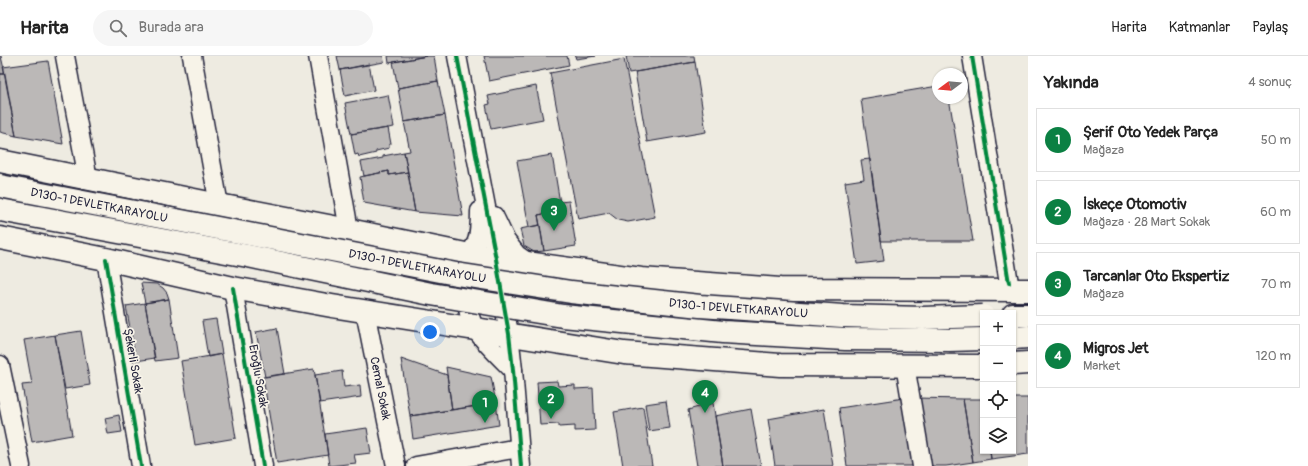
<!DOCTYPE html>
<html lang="tr">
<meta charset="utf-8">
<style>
:root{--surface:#fff;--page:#f6f6f6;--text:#222;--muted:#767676;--line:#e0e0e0;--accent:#0b8043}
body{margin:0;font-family:Pangolin,sans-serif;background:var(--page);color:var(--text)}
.controls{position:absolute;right:12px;bottom:12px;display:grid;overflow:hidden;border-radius:0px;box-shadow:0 1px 3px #0004}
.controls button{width:36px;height:36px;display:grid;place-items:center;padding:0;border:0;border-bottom:1px solid var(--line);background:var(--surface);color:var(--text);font:20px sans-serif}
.compass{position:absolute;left:932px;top:12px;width:36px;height:36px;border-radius:50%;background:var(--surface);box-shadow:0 1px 3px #0004;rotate:254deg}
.you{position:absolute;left:430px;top:276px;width:14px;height:14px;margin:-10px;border:3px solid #fff;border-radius:50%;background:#1a73e8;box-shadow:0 0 0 6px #1a73e833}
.badge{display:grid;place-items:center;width:26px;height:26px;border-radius:50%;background:var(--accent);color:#fff;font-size:13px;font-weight:700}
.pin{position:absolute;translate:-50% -33px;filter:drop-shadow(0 1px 2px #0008)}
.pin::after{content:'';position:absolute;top:21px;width:14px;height:12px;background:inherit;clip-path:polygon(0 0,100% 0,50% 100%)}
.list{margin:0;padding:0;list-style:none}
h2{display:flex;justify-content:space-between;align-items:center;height:52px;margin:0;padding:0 16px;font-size:17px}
h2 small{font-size:13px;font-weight:400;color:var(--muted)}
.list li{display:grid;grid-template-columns:26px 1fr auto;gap:12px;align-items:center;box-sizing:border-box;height:64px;margin:0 8px 8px;padding:0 8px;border:1px solid var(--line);border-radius:0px}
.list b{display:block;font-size:15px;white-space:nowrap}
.list p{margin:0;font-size:13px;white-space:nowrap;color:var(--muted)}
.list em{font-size:13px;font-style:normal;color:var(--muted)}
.icon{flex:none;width:22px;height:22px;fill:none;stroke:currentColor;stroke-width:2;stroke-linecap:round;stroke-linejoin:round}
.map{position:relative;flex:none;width:1028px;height:410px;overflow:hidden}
header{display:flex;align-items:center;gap:24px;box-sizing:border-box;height:56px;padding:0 20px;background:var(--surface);border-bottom:1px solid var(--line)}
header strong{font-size:19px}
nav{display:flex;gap:22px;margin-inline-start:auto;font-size:14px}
.search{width:280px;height:36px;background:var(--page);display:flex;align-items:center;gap:10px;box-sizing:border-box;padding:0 14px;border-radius:22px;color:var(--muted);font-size:15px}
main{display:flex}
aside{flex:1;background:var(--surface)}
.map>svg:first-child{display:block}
</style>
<header>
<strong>Harita</strong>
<div class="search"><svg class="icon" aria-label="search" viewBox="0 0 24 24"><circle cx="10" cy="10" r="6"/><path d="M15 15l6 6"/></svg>Burada ara</div>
<nav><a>Harita</a><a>Katmanlar</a><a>Paylaş</a></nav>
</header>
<main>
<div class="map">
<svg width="1028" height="410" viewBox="0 0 1028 410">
<rect width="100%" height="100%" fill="#eeebe1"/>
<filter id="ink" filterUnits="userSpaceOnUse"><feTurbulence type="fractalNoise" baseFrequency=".025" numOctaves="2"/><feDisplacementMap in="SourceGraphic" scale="8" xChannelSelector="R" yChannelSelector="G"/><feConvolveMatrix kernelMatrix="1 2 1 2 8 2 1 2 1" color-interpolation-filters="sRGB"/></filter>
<g filter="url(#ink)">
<path fill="#bbb8b7" stroke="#22223b" d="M0,0H1L5,18H0Z
M337,0H383L384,6L340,14Z
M388,0H427L389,7Z
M427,0H434L438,25L398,32L393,6Z
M484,0H567L569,9L489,25Z
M575,0H596L576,3Z
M626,0H694L695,6L629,17Z
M624,3L655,161L628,166L618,164L609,157L578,163L550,17Z
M48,5L63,88L16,80L3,11Z
M695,6L706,76L647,86L635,16Z
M369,8L374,34L345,40L340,14Z
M0,18H5L16,80L0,76Z
M438,25L445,59L404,66L398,32Z
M536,30L543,63L491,73L486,49L490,48L488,40Z
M938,30V42H949L973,185H881L861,43Z
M388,39L394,71L351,78L345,47Z
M445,59L463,160L415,156L404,96L410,95L404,66Z
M388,72L391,88H389V92L376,95V97L359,101L358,98L355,99L351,78Z
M404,96L408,116L389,119V115L364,120L361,106L383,102V100Z
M552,99L561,153L555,154V156L538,159L540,169L529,171L517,105Z
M870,103L884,205L857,208L845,126L864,123L861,104Z
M389,115V119L408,116L415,156L364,147L360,121Z
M569,145L576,190L544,195L538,159L555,156V154L561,153L560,146Z
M540,169L544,195L534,196L524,190L520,173Z
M141,227L157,228L163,232L167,237L169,243L145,247Z
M169,243L178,302L155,305L145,247Z
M145,247L155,302L136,305L126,250Z
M216,263L222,298L208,301L202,265Z
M277,272L285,318L265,321L256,276Z
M81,275L90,329L65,333L55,279Z
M55,279L72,379L32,386L22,329L32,328L24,284Z
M222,298L236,382L195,389L181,305Z
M401,303L447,319L452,354L410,360Z
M446,311L491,321L496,347L452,354Z
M314,313L328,399L277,407L263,321Z
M342,315L344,331L360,329L361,341L320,347L315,319Z
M557,325L558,330L575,329V333L593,332L595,374L575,375V370L559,371V368L540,369L537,326Z
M904,342L914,410H847L839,352Z
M916,342L963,343L973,406L946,410H927Z
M1013,342H1028V398L991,403L990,395H1013Z
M963,343H982L983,395H990L991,403L973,406Z
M666,345L670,372L649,375L645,348Z
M496,347L499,369L413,383L410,360Z
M713,347L723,410H697L688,354Z
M643,351L652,410H623L614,356Z
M751,353L761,410H723L715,360Z
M824,353L833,410H775L768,363Z
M119,359L122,376L108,378L105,362Z
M367,372L371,397L354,399L356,407L329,410L325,378Z"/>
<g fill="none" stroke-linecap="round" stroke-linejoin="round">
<defs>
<g id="minor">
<path d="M65,0L88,123"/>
<path d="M192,0L219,149"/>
<path d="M318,0L349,174"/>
<path d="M457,0L496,203L509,278L513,314L521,410"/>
<path d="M972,0L1009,227"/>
<path d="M480,155C480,166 480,176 477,185C475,190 472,194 470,199C464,219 464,256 476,274C487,289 500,301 513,314"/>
<path d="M494,160L506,185L517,199L530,208"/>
<path d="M106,203L141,410"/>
<path d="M233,232L263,410"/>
<path id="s1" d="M365,255L396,410"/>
<path d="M0,309L21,410"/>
<path d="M905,309L922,410"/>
<path d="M416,410L519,392"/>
</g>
<path id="highway" d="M0,105L219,149L349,174L470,199L641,223L780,233L1028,234
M0,182L106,203L233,232L332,250L624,297L780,309L983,310
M1013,259H1028
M1013,282L1028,281
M1013,308L1028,307"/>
</defs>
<use href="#minor" stroke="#22223b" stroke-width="21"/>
<use href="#highway" stroke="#22223b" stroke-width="25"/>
<use href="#minor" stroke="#f7f3e8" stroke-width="18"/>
<use href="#highway" stroke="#f7f3e8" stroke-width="22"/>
<defs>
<g id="highway-bridge">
<path id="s2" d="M0,130L456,218L571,236L700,250L843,260L923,262L983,260"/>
<path d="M0,154L248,200L431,238L563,260L723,276L845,283L949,284L983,283"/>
</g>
</defs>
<use href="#highway-bridge" stroke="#22223b" stroke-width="25" stroke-linecap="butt"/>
<use href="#highway-bridge" stroke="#f7f3e8" stroke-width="22"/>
<defs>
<path id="cycleway" d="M457,0L496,203L509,278L513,314L521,410
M972,0L1009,227
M106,203L141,410
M233,232L263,410"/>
</defs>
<use href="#cycleway" stroke="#f7f3e8" stroke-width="6"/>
<use href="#cycleway" stroke="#00873e" stroke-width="4"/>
</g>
</g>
<g text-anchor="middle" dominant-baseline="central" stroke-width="3.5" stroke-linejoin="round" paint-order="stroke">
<g font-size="12" fill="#22223b" stroke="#f7f3e8">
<text stroke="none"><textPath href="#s2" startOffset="101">D130-1 DEVLETKARAYOLU</textPath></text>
<text stroke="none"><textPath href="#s2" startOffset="425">D130-1 DEVLETKARAYOLU</textPath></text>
<text stroke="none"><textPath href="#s2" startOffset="749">D130-1 DEVLETKARAYOLU</textPath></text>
<text transform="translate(133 305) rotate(80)">Şekerli Sokak</text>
<text transform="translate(258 320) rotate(80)">Eroğlu Sokak</text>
<text stroke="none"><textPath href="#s1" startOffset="79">Cemal Sokak</textPath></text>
</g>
</g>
</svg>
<div class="controls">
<button>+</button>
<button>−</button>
<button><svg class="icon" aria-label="locate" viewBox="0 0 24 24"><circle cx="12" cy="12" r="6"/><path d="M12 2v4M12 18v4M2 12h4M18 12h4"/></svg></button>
<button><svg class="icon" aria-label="layers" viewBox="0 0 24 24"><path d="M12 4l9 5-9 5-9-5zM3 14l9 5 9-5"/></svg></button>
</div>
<svg class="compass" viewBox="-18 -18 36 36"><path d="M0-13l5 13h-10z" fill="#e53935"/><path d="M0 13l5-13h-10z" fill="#767676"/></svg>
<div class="you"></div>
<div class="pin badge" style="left:485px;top:367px">1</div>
<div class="pin badge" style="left:551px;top:363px">2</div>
<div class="pin badge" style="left:554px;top:175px">3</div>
<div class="pin badge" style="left:705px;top:357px">4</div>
</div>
<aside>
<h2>Yakında<small>4 sonuç</small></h2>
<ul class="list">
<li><span class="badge">1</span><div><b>Şerif Oto Yedek Parça</b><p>Mağaza</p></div><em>50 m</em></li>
<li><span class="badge">2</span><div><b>İskeçe Otomotiv</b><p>Mağaza · 28 Mart Sokak</p></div><em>60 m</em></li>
<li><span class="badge">3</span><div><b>Tarcanlar Oto Ekspertiz</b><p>Mağaza</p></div><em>70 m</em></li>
<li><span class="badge">4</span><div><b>Migros Jet</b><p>Market</p></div><em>120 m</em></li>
</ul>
</aside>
</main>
